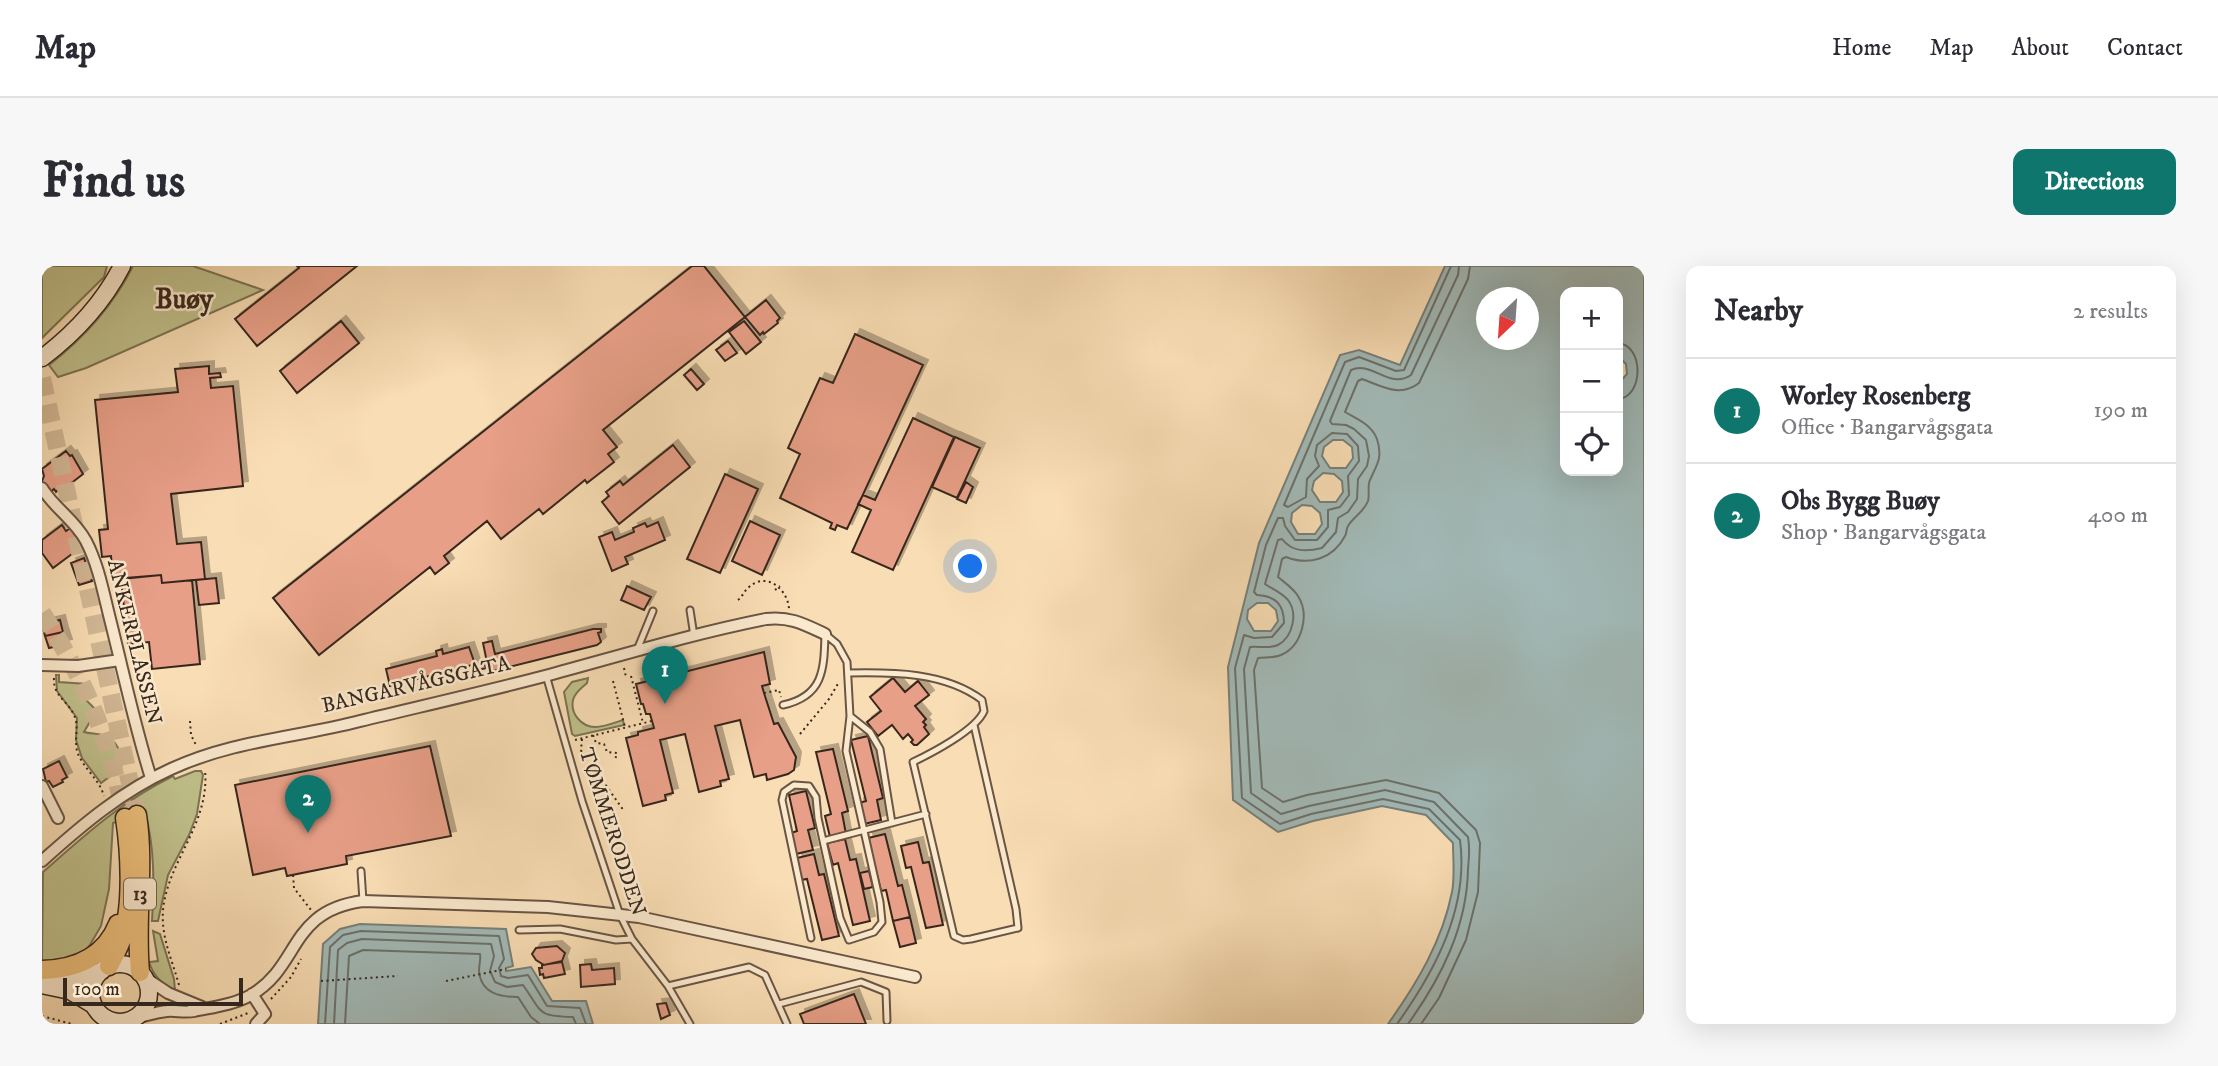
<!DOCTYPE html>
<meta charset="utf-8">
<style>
:root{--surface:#fff;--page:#f7f7f7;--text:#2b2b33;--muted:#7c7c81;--line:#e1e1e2;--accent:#0f766e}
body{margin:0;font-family:"IM FELL DW Pica",serif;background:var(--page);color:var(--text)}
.controls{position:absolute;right:21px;top:21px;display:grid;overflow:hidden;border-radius:14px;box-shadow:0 7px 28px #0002}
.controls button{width:63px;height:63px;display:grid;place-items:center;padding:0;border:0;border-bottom:2px solid var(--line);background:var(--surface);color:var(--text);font:35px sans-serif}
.compass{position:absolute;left:1434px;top:21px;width:63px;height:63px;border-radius:50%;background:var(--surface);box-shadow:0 7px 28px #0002;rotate:205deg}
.scale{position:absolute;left:21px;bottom:18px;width:180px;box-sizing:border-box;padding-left:7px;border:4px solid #37281e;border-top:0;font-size:19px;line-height:24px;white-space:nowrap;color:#37281e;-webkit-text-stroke:5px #fbe9ce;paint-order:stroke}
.you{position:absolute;left:929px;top:301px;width:24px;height:24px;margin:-18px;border:5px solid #fff;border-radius:50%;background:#1a73e8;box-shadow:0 0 0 10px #1a73e833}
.badge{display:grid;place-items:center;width:46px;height:46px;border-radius:50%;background:var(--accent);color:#fff;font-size:23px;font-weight:700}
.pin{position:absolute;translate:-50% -58px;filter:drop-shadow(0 2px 4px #0008)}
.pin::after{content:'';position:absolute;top:37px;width:24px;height:21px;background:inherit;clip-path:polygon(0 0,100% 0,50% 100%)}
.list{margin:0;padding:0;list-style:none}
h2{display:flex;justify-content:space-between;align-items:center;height:91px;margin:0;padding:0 28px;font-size:30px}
h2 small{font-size:23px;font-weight:400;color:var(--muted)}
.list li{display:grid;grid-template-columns:46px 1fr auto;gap:21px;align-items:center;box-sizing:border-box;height:105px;padding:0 28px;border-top:2px solid var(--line)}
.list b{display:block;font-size:26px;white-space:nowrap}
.list p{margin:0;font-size:23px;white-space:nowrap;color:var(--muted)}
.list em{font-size:23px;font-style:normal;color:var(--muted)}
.icon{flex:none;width:38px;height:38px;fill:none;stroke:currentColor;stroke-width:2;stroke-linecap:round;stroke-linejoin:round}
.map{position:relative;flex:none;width:1602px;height:758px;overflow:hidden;border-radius:14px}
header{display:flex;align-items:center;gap:42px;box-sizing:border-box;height:98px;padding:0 35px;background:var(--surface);border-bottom:2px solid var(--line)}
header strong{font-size:33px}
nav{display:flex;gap:38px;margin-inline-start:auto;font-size:24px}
.intro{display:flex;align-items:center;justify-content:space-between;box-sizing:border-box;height:168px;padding:0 42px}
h1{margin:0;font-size:49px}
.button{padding:18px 32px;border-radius:14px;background:var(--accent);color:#fff;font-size:24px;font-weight:700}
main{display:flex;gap:42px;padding:0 42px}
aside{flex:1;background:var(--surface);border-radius:14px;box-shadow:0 7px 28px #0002}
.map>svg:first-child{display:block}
</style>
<header>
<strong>Map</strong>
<nav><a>Home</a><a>Map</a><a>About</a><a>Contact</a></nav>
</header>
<div class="intro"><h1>Find us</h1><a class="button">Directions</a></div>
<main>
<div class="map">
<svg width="1602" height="758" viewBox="0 0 1602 758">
<defs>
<filter id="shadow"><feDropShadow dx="5" dy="-5" stdDeviation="0" flood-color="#0004"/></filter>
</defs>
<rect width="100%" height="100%" fill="#f9ddb4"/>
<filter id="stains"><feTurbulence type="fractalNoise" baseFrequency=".00286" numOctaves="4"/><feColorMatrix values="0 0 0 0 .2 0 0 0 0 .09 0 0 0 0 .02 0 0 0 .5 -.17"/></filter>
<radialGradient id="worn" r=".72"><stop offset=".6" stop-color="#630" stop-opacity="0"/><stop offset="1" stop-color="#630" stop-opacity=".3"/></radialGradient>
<path fill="#c0c08b" stroke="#7c7454" stroke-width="2" d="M0,0H65L62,11L0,72Z
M91,0H151L221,24L44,102L16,111L7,99C43,71 71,40 91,0Z
M14,409H17V416L45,418L43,433L53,443V447L42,466C49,468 54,467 60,469C75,473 81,488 79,502L59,517L40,492L34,474L35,452L15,425Z
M546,412L545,417C540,422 533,426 531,434C528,448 540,461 553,461C562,461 572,457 581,454L582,459L533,470L530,468L522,426L530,416Z
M153,505H159L161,509L155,548L147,569L126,609L116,655H110C112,618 113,582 103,546L71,557L67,623L59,660L42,689L0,697L1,606C43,569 80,535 131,510L133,513Z
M111,665L118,668L132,713L133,725C120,718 112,711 107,696L116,695Z"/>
<path fill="#a2bab8" stroke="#77807a" stroke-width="2" fill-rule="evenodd" d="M1403,0H1602V758H1346C1375,717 1400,676 1410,626C1413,611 1411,593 1411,577L1384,549L1340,540L1271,555L1236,566L1191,534L1186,401L1217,277L1298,89L1317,84L1358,99ZM1523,26H1576V90L1584,98L1585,108L1576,118V205H1523ZM1444,32H1486V74H1444ZM1291,174H1301L1310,181L1311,192L1304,202H1288L1280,190L1282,181ZM1281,207L1292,208L1300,215L1301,226L1294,236H1278L1270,224L1272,215ZM1260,239L1270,240L1278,247L1280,258L1273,268H1256L1249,256L1250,247ZM1215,337H1226L1234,344L1236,355L1229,365H1212L1205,353L1206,344Z
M318,658L464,663L471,700L464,702V705L489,701L510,735H544L551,758H276L281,678L298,663Z"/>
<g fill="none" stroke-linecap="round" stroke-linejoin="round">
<path stroke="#6c716b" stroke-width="2" d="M1576,77C1602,79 1602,131 1576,133
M283,758L288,681L301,669L319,665L457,670L462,693L457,702L459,710L466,712L486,709L505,740L538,742L544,758
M292,758L296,684L305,677L320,673L449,678L452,690L448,705L453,716L465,721L481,719C501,747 494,750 531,751L534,758
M303,758L307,690L321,684L438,688C439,694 437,698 437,705C439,728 459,731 476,731L489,751L498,758
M1355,758C1393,705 1427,642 1418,574L1387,543L1341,533L1269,548L1238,558L1200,532L1193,402L1202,369L1212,372L1230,371L1242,357C1242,338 1233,330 1215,329L1212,326L1224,279L1236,252H1241L1243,260L1253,274H1275L1286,261V244L1298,241L1307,229L1306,210L1317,195L1316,180L1305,168L1290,167L1275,179L1273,190L1277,200L1265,213L1264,231L1246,241L1242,239L1303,96L1317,91L1354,105L1362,104L1409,0
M1366,758C1399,712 1425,661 1426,603C1427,593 1428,581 1426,571L1392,536L1343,524L1267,540L1239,548L1209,527L1202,403L1208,381C1216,380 1228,383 1236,379C1251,371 1256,347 1246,334C1239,326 1230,323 1223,318L1236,274L1240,273C1250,286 1264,286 1280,282L1294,266L1296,252L1306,246L1315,233L1316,213L1325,200L1327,190L1324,174L1312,163L1304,159L1290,158L1288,155L1309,104C1329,94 1348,124 1369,109L1416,9L1417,0
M1379,758L1397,732L1424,674L1436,626L1438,577L1434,564L1397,527L1344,514L1265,529L1241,536L1220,522L1212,404L1216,392C1224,391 1232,392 1239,389C1260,380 1268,349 1256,330C1251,322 1243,317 1236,311L1240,293L1244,291C1267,300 1291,293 1303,270C1305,267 1304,263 1306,260C1311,251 1322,246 1326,235C1328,228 1325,220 1328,214C1335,198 1341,192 1335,173C1329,158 1315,153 1303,146L1316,115L1320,113C1340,120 1358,132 1377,117L1426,13L1428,0"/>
</g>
<path fill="#e79f87" stroke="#37281e" stroke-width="2" filter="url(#shadow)" d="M255,0H315L215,80L193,53L257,2Z
M650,0H662L703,51L561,164L575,181L566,188L572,196L545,217L543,214L501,248L497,243L459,273L445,255L402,290L407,297L393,308L388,301L277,389L231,332Z
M724,34L738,52L735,55L736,57L722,68L721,66L718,69L703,51Z
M299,55L317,77L255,127L238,105Z
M702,55L719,76L704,88L687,66Z
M813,68L881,99L805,263L795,259L793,264L788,262L790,257L738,232L758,188L746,182L778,112L791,117Z
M686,75L695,87L683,95L674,84Z
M167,100V108L178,107L179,111L168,112L169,122L191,120L201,220L129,228L135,278L159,276L163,313L120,317L119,309L71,313L69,290L60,291L57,264L66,263L53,134L136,126L133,103Z
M649,103L662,118L655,124L642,109Z
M871,152L912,171L851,304L810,286L829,244L816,238L821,229L833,234Z
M913,171L938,182L915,232L890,221Z
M631,179L648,201L577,258L560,236L567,230L564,226L578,215L581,219Z
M24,185L28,190L30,189L41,208L18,226L16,224L14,226L12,223L7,227L0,215L2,210L0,203Z
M683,208L716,223L678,307L645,293Z
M924,216L931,221L924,237L915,233Z
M708,255L738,269L720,309L690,295Z
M616,256L623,274L583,291L586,298L570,305L557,271L570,266L573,274L592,266L591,262L603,257L605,261Z
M20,259L24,265L28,262L37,274L33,277L38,282L11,302L0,287V274Z
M42,292L50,315L37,319L29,297Z
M119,309L120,317L150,314L158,398L110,403L107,376L86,378L79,313Z
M174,312L177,337L157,339L154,314Z
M585,320L609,331L602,344L579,334Z
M18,354L21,366L3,370L0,358Z
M551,363H559V366L556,367L559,376L555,379L447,406L441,377L450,375L453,388Z
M21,366L25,378L7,382L3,370Z
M427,381L434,401L443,399L444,402L432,405L430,399L348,420L344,403L395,390L394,385L400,383L401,388Z
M722,386L728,418L720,420L722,427L732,458L736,457L754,491L752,504L746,508L725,514L724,508L712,511L698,454L673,460L687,513L678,515L679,520L657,526L643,468L618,474L631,527L623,529L624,534L601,540L584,472L596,469V466L612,462L608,448H604L601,438H599L594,418Z
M851,412L863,426L876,415L887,429L873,440L884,453L881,456L884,459L882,461L887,468L875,479H872L869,476L871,474L866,468L861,473L850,459L836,470L825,456L839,445L828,431Z
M826,470L841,532L835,534L839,554L822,558L817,537L824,535L809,474Z
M388,480L409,570L304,590L305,598L245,610L243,602L211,609L193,519Z
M791,483L806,545L800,547L804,568L788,571L783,550L789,548L774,486Z
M17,495L25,511L20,514L21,516L11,521L7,515L4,516L1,503Z
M764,525L773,562L766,564L771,584L754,588L749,567L755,565L747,529Z
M843,568L856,620L860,619L868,651L851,655L844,624L839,625L826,572Z
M803,573L808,594L814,593L828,655L811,659L796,597L791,599L785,577Z
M876,576L881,597L887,596L901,659L884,662L869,601L864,602L859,580Z
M772,588L777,609L782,608L797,670L780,674L765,613L759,614L755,592Z
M827,605L831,621L822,623L818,607Z
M868,651L874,677L858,681L851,655Z
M515,680L523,687L520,695L502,699L494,694L490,688L494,682Z
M520,696L523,708L502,712L501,708L498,709L497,702H500V699Z
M549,698L550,704L572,702L573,718L539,721L538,699Z
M812,728L824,758H762L758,748Z
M624,737L628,749L619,753L615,738Z"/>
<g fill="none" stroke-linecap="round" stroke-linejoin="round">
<path stroke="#d2b996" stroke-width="18" stroke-dasharray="18 9" stroke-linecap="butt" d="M0,112L95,549
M0,347C44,415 67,472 83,552"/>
<defs>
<path id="service" d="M648,344L652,370
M595,384L611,345
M806,407C850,406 903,406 940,434L942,445C934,464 890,487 871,496L912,670L921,674L929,673L976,662L974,643L932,459
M504,409L540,535L578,649L590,673L626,720L648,758
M741,439C782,430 782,403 783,368
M808,450L828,466L838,483L850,557
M781,575L884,548
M319,605L321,635
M477,664L518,663L574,674L590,673
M769,672L740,534L742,526L752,519L767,520L774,531L776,552L798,652L807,674L832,666L840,656L838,636L804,485L808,450L805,396L795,378L783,368
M626,720L707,701L723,709L745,758
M737,738L819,716L844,726L845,755"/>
<path id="minor" d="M0,222C12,242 33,254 44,275C57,300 62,330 69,357C82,409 93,461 109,512
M0,399L36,400L78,394
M0,520L16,552
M0,595C40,559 80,525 129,503C192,474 253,472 318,455C380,440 442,426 503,410C577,390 649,368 724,353C747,350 762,358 783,368
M102,711L126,727L160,741
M210,728L223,748L214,758
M93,752C103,750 114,746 125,745C133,744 143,747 152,745C171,741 191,739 209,729C259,700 246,645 321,635L506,641L597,651L873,711"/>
<path id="secondary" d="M0,92C33,67 61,37 80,0
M49 727a29 29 0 1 1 58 0a29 29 0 1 1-58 0Z
M4,707L36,711L60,705
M0,719L28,725L51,739"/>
<path id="trunk" d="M95,549C103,601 93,654 98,706
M67,700C72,690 78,680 81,669C91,637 88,585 83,552
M0,704C34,703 63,691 76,658"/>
</defs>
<use href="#service" stroke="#685544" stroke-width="9"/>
<use href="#minor" stroke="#685544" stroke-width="14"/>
<use href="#secondary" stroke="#37281e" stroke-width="19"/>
<use href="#trunk" stroke="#37281e" stroke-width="21"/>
<path stroke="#37281e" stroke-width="2" stroke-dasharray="2 3.5" stroke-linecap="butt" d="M733,324L738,320
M696,334C701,330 702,325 707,321C725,305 746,324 747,343
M625,401L627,409
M582,402L584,411
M589,410L601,457
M12,412C11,430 25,434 32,449C38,461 31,475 36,488C43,504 57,513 62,530
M571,415L583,461
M722,427L737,424L739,431
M148,455L149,469L155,481
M758,468L787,433L797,416
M551,469L554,477L562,478L565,486L575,487L573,494
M540,473L539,484L543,498L558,511L582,545
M533,474L610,455
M251,609L252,622L269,644
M279,715L356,710
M404,715L464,703
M137,719C130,693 119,672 121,644C126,594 168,558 163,504
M229,733L249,711L259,693
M0,750L30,758
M178,758L206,747"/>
<use href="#service" stroke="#fbe9ce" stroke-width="5"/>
<use href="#minor" stroke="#fbe9ce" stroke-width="10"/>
<use href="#secondary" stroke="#fbe9ce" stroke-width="16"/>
<use href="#trunk" stroke="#ecbe7a" stroke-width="18"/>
</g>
<g text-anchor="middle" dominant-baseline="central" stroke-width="5" stroke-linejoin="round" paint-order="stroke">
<rect fill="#fbe9ce" stroke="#726253" stroke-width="2" x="82" y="612.5" width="32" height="31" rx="5"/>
<g font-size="19" font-weight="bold" fill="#37281e">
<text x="98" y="628">13</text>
</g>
<g font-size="21" fill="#37281e" stroke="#fbe9ce">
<text transform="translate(92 376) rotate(76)">ANKERPLASSEN</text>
<text transform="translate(374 419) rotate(-13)">BANGARVÅGSGATA</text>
<text transform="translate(570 566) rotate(72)">TØMMERODDEN</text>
</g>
<g font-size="28" font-weight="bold" fill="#37281e" stroke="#fbe9ce">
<text x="142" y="33">Buøy</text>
</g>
</g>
<rect width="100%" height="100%" filter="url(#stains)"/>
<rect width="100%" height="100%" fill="url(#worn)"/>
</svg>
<div class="controls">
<button>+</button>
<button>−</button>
<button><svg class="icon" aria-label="locate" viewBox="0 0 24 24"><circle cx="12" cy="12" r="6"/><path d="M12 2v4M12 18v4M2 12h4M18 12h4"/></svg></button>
</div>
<svg class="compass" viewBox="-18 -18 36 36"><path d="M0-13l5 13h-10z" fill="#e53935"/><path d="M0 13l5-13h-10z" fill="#7c7c81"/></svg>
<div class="scale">100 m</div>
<div class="you"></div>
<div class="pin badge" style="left:623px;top:438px">1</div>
<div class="pin badge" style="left:266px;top:567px">2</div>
</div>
<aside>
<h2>Nearby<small>2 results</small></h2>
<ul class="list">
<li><span class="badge">1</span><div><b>Worley Rosenberg</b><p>Office · Bangarvågsgata</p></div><em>190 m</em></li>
<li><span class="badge">2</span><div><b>Obs Bygg Buøy</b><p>Shop · Bangarvågsgata</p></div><em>400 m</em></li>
</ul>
</aside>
</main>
